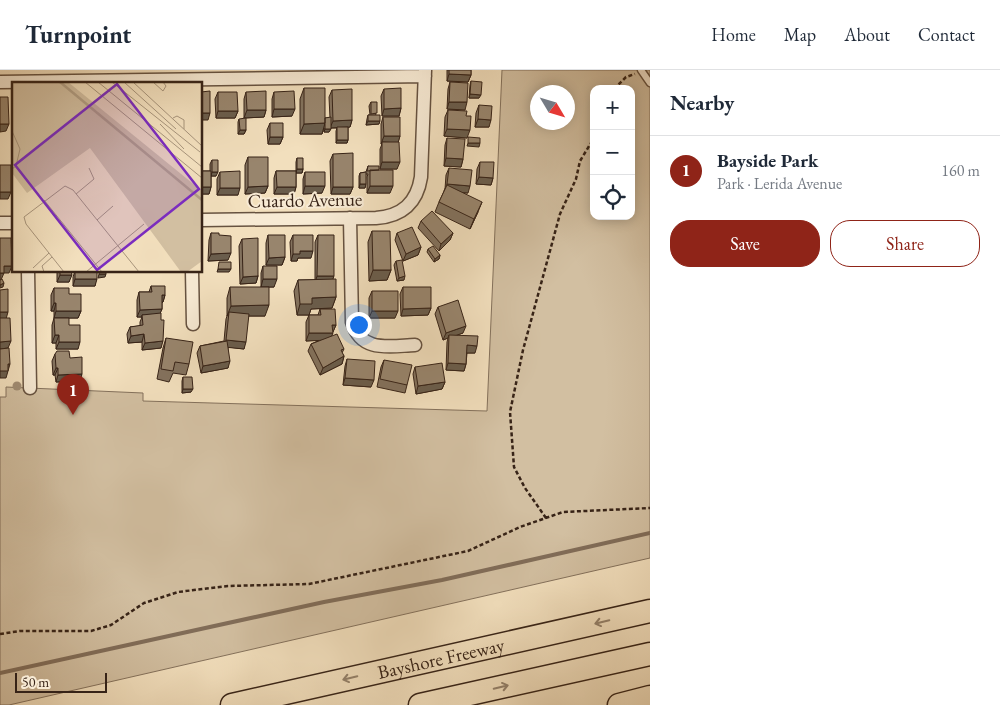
<!DOCTYPE html>
<meta charset="utf-8">
<style>
:root{--surface:#fff;--page:#f2f2f3;--text:#1f2937;--muted:#747a83;--line:#e0e1e3;--accent:#8f2418}
body{margin:0;font-family:"EB Garamond",serif;background:var(--page);color:var(--text)}
.controls{position:absolute;right:15px;top:15px;display:grid;overflow:hidden;border-radius:10px;box-shadow:0 2px 12px #0003}
.controls button{width:45px;height:45px;display:grid;place-items:center;padding:0;border:0;border-bottom:1px solid var(--line);background:var(--surface);color:var(--text);font:25px sans-serif}
.compass{position:absolute;left:530px;top:15px;width:45px;height:45px;border-radius:50%;background:var(--surface);box-shadow:0 2px 12px #0003;rotate:128deg}
.scale{position:absolute;left:15px;bottom:12px;width:92px;box-sizing:border-box;padding-left:5px;border:2px solid #372317;border-top:0;font-size:14px;line-height:18px;white-space:nowrap;color:#372317;-webkit-text-stroke:4px #f7ead4;paint-order:stroke}
.you{position:absolute;left:358px;top:254px;width:18px;height:18px;margin:-12px;border:4px solid #fff;border-radius:50%;background:#1a73e8;box-shadow:0 0 0 8px #1a73e833}
.badge{display:grid;place-items:center;width:32px;height:32px;border-radius:50%;background:var(--accent);color:#fff;font-size:16px;font-weight:700}
.pin{position:absolute;translate:-50% -41px;filter:drop-shadow(0 1px 2px #0008)}
.pin::after{content:'';position:absolute;top:26px;width:18px;height:15px;background:inherit;clip-path:polygon(0 0,100% 0,50% 100%)}
.list{margin:0;padding:0;list-style:none}
h2{display:flex;justify-content:space-between;align-items:center;height:65px;margin:0;padding:0 20px;font-size:21px}
h2 small{font-size:16px;font-weight:400;color:var(--muted)}
.list li{display:grid;grid-template-columns:32px 1fr auto;gap:15px;align-items:center;box-sizing:border-box;height:70px;padding:0 20px;border-top:1px solid var(--line)}
.list b{display:block;font-size:19px;white-space:nowrap}
.list p{margin:0;font-size:16px;white-space:nowrap;color:var(--muted)}
.list em{font-size:16px;font-style:normal;color:var(--muted)}
.actions{display:flex;gap:10px;padding:15px 20px}
.actions a{flex:1;padding:11px 0;border:1px solid var(--accent);border-radius:20px;text-align:center;font-size:18px;color:var(--accent)}
.actions .main{background:var(--accent);color:#fff}
.icon{flex:none;width:28px;height:28px;fill:none;stroke:currentColor;stroke-width:2;stroke-linecap:round;stroke-linejoin:round}
.map{position:relative;flex:none;width:650px;height:635px;overflow:hidden}
header{display:flex;align-items:center;gap:30px;box-sizing:border-box;height:70px;padding:0 25px;background:var(--surface);border-bottom:1px solid var(--line)}
header strong{font-size:24px}
nav{display:flex;gap:28px;margin-inline-start:auto;font-size:18px}
main{display:flex}
aside{flex:1;background:var(--surface)}
.map>svg:first-child{display:block}
</style>
<header>
<strong>Turnpoint</strong>
<nav><a>Home</a><a>Map</a><a>About</a><a>Contact</a></nav>
</header>
<main>
<div class="map">
<svg width="650" height="635" viewBox="0 0 650 635">
<rect width="100%" height="100%" fill="#f2dfbd"/>
<filter id="stains"><feTurbulence type="fractalNoise" baseFrequency=".004" numOctaves="4"/><feColorMatrix values="0 0 0 0 .2 0 0 0 0 .09 0 0 0 0 .02 0 0 0 .5 -.17"/></filter>
<radialGradient id="worn" r=".72"><stop offset=".6" stop-color="#630" stop-opacity="0"/><stop offset="1" stop-color="#630" stop-opacity=".3"/></radialGradient>
<path fill="#d2bfa1" stroke="#84715c" fill-rule="evenodd" d="M502,0H650V488L9,635H0V327H6V317L143,323V331L487,341ZM594,19H631V146H594ZM538,22H568V52H538Z"/>
<g fill="none" stroke-linecap="round" stroke-linejoin="round">
<path stroke="#816d59" stroke-width="4" d="M0,603L324,532L442,510L650,463"/>
<defs>
<path id="lane" d="M641,0L650,13"/>
<path id="street" d="M0,12L425,6
M350,148L352,252C361,283 389,276 415,275
M201,150L376,148C402,146 417,133 421,107L425,0
M0,153H14
M28,201L30,318
M192,201L193,254"/>
<g id="highway">
<path id="s1" d="M232,635L650,541"/>
<path d="M420,635L650,584"/>
<path d="M619,635L650,627"/>
</g>
</defs>
<use href="#lane" stroke="#665240" stroke-width="9"/>
<use href="#street" stroke="#665240" stroke-width="15"/>
<use href="#highway" stroke="#372317" stroke-width="25"/>
<path stroke="#372317" stroke-width="2.5" stroke-dasharray="4 2.5" stroke-linecap="butt" d="M614,19L626,7L635,4
M546,448L525,418L514,397L510,342L523,280L560,144L576,109L580,91L594,68
M0,564L20,561H91L111,555L144,533L178,522L228,516L309,514L468,481L520,457L563,442L650,438"/>
<use href="#lane" stroke="#f7ead4" stroke-width="6"/>
<use href="#street" stroke="#f7ead4" stroke-width="12"/>
<use href="#highway" stroke="#f2dfbd" stroke-width="22"/>
</g>
<circle fill="#a18d75" cx="17" cy="316" r="4.5"/>
<path fill="#83725e" stroke="#372317" d="M447,0H471V5L468,12L447,11Z
M471,11L479,28H469L470,15Z
M450,12L465,40L447,39L448,19Z
M304,18L325,48H330L329,27L332,20L352,50L350,57H348V70L347,73H336V61L337,58H331L329,62H324V58L322,64H300V29Z
M384,19L401,38L399,46H382L381,26Z
M218,22L238,41L235,48H216L215,29Z
M246,22L266,40L264,47L244,48V29Z
M274,22L292,46L272,47V29Z
M371,32L376,45L379,54L366,55L367,49L368,45H370L369,36Z
M479,35L489,57H475L476,43Z
M448,40L467,68L444,66L445,47Z
M383,47L400,66L398,72L397,99H380V79L382,74H381V54Z
M239,49L246,60L244,64H238V52Z
M270,53L283,67L280,74H268L267,60Z
M447,68L463,89L461,97L444,96L445,75Z
M333,84L353,117L350,124H331L330,91Z
M248,87L268,116L265,123L245,124V95Z
M297,88L303,99L302,103H296V117L294,124H274V108L276,101H296V92Z
M212,90L216,106H211V117L209,124H201V101H210V94Z
M480,92L493,108L491,115L476,114L477,99Z
M368,96L379,100L390,123H367V107L368,104H366L365,118H359V106L360,103L366,102Z
M449,98L468,123H464L478,142L470,159L435,142L439,132L445,119L446,105Z
M220,102L238,125H217V109Z
M305,102L322,123L303,124V109Z
M421,151L453,163L450,170L439,181L418,158Z
M372,161L391,200L387,210L369,211L368,172Z
M211,163L219,165L228,190L208,191L209,170Z
M397,163L421,177L418,185L403,191L395,170Z
M268,165L285,187L282,195H266V173Z
M293,165L311,188H298L297,191H291L290,172Z
M318,165L333,209L336,227L332,238L311,239L309,245H297L294,221L298,210H315V172Z
M242,169L258,206L256,213L240,214L239,176Z
M428,179L440,185L439,189L434,192L427,182Z
M396,191L404,210L397,211L394,195Z
M263,196L274,217H261V203Z
M57,201H71L69,212H57Z
M75,201H97L95,216H73V207Z
M151,216L165,225L163,232L162,233V239L160,243L161,278L142,280V272L128,273L127,264L130,257L140,256V252L142,247H137V230L139,222H149Z
M230,217L265,246H248L244,279L228,277V298L201,303L197,283L200,276L224,271L226,249L227,246V228Z
M403,217L431,238L428,245L401,246L400,224Z
M54,218L69,224L81,241L78,248H54V241H51V225Z
M372,221L395,248H369V228Z
M438,237L463,263L457,265L475,283H467L466,294L464,301L446,300L447,272L448,268L443,270L435,244Z
M320,239L336,255L331,266L344,279L342,283L344,286L342,294L320,305L308,281L311,274L320,270L306,271V252L309,245H318Z
M54,248L69,255L78,279H56V273H52V255Z
M166,268L189,294L186,305L173,303L169,312L157,309L163,278Z
M55,284L70,288L80,311L56,312L55,305H53L52,291Z
M347,289L371,317L343,315L345,296Z
M384,290L407,315L405,323L377,317L381,297Z
M415,297L445,312L442,319L416,324L413,304Z
M183,307L191,322L182,323V311Z"/>
<path fill="#6a5d4c" stroke="#372317" d="M449,4L471,5L468,12L447,11Z
M470,24L481,25L479,28H469Z
M449,32H467L465,40L447,39Z
M401,38L399,46H382L384,39Z
M274,39H295L292,46L272,47Z
M247,40H266L264,47L244,48Z
M218,41H238L235,48H216Z
M201,43H210L208,50H201Z
M478,49L491,50L489,57H475Z
M352,50L350,57L330,58L333,51Z
M368,51H380L379,54L366,55Z
M325,53L322,64H300L304,54Z
M0,54H9L6,61L0,62Z
M325,59H331L329,62H324Z
M447,59L470,60L467,68L444,66Z
M240,60H246L244,64H238Z
M384,66H400L398,73L382,72V74H381Z
M270,67H283L280,74H268Z
M337,70H348L347,73H336Z
M468,73H480L479,77L467,76Z
M446,88L463,89L461,97L444,96Z
M382,92H400L397,99H380Z
M297,99H303L302,103H296Z
M212,102H218L216,106H211Z
M479,107L493,108L491,115L476,114Z
M360,114H366L365,118H359Z
M447,114L470,116L468,123L444,121Z
M268,116L265,123L245,124L248,117Z
M305,116H325L322,123L303,124Z
M370,116H393L390,123H367Z
M201,117H211L209,124H201Z
M277,117H296L294,124H274Z
M333,117H353L350,124H331Z
M220,118H240L238,125H217Z
M0,122H11L8,129H0Z
M482,132L478,142L470,159L474,149Z
M453,163L450,170L439,181L441,174Z
M421,177L418,185L403,191L406,184Z
M300,181H313L311,188H298L297,191H291L293,184Z
M231,183L228,190L208,191L211,184Z
M440,185L439,189L434,192L435,189Z
M285,187L282,195H266L269,188Z
M4,196H12L9,203H1Z
M218,199H231L229,202H217Z
M373,200H391L387,210L369,211Z
M0,203H4L1,210H0Z
M99,204H106L105,207L98,208Z
M60,205H72L69,212H57Z
M258,206L256,213L240,214L243,207Z
M317,206H334L331,214L315,213Z
M405,206L404,210L397,211L399,208Z
M75,209H97L95,216H73Z
M263,209H277L274,217H261Z
M4,213L3,217L0,218V215Z
M162,225H165L163,232L159,233Z
M336,227L332,238L311,239L309,245H297L300,234L312,228Z
M54,233H56L54,241H51Z
M269,235L265,246H228L229,242L227,246L231,236Z
M431,238L428,245L401,246L403,239Z
M162,239L159,246L142,245V247H137L140,240Z
M56,241H81L78,248H54Z
M372,241H398L395,248H369Z
M0,242H8L6,249H0Z
M332,255H336L333,262H330Z
M466,256L463,263L449,268V265L448,268L443,270L446,263Z
M309,263H333L330,270L306,271Z
M144,264L142,272L128,273L131,266Z
M55,265H59L56,273H52Z
M226,270L246,272L244,279L224,277Z
M11,271L8,278L0,279V272Z
M163,271L161,278L142,280L145,273Z
M59,272H80L78,279H56Z
M467,275L477,276L475,283H464Z
M344,286L342,294L320,305L323,298Z
M230,291L228,298L201,303L203,296Z
M448,293L466,294L464,301L446,300Z
M8,294H10L6,308H0V301Z
M56,298H58L55,305H53Z
M82,304L80,311L56,312L58,305Z
M345,308L374,310L371,317L343,315Z
M445,312L442,319L416,324L418,316Z
M183,319H193L191,322L182,323Z"/>
<path fill="#98856d" stroke="#372317" d="M449,0H471V5L449,4Z
M471,11L482,12L481,25L470,24Z
M450,12L468,13L467,32H449Z
M304,18H325V53L304,54Z
M401,18V38L384,39V19Z
M352,19V50L333,51L332,20Z
M210,21V43H201V22Z
M266,21V40H247L246,22Z
M294,21L295,39H274V22Z
M218,22H237L238,41H218Z
M0,27H8L9,54H0Z
M371,32H377V43L371,44Z
M479,35L492,36L491,50L478,49Z
M448,40L467,41L466,46H471L470,60L447,59Z
M368,45H380V51H368Z
M331,47V59H325V48Z
M383,47H400V66H384Z
M246,48V60H240L239,49Z
M270,53H283V67H270Z
M337,57H348V70H337Z
M468,67L480,68V73H468Z
M447,68L465,69L463,89L446,88Z
M382,72H399L400,92H382Z
M353,83V117H333V84Z
M248,87H268V116L248,117Z
M297,88H303V99H297Z
M212,90H218V102H212Z
M480,92H494L493,108L479,107Z
M0,95H11V122H0Z
M368,96H379V100L367,101Z
M449,98L472,100L470,116L447,114Z
M370,100H393V116H370Z
M201,101H211V117H201Z
M240,101V118H220V102Z
M276,101H296V117H277Z
M305,102H325V116H305Z
M366,102V114H360V103Z
M447,115L482,132L474,149L439,132Z
M432,141L453,163L441,174L421,151Z
M412,157L421,177L406,184L397,163Z
M372,161H390L391,200H373Z
M211,163H219V165L231,166V183L211,184Z
M268,165H285V187L269,188Z
M293,165H313V181H300V184H293Z
M318,165H334V206H317Z
M0,168H11L12,196H4V203H0Z
M258,168V206L243,207L242,169Z
M433,176L440,185L435,189L428,179Z
M402,190L405,206L399,208L396,191Z
M219,192H231V199H218Z
M263,196H277V209H263Z
M60,201H71L72,205H60Z
M75,201H97V209H75Z
M99,201H106V204H99Z
M2,209L4,213L0,215V210Z
M336,209V227L312,228V234H300L298,210Z
M151,216H165V225H162V239L140,240L139,222H152Z
M230,217H269V235L231,236Z
M403,217H431V238L403,239Z
M54,218H69V224H81V241H56V233H54Z
M8,219V242H0V220Z
M372,221H398V241H372Z
M458,230L466,256L446,263L438,237Z
M320,239H335L336,255H332L333,263H309V245H321Z
M229,242L249,244L246,272L226,270Z
M161,243V250H164L163,271L145,273L144,264L131,266L130,257L143,255L142,245Z
M0,248H10L11,271L0,272Z
M54,248H69V255H80V272H59V265H55Z
M337,264L344,279L341,280L344,286L323,298L311,274Z
M449,265L478,266L477,276L467,275L466,294L448,293Z
M166,268L193,272L189,294L175,292L173,301L161,299Z
M227,271L230,291L203,296L200,276Z
M9,278L10,294H8V301H0V279Z
M57,281H69L70,288L82,287V304L58,305V298H56L55,284Z
M347,289L375,291L374,310L345,308Z
M384,290L412,295L407,315L380,309Z
M442,293L445,312L418,316L415,297Z
M183,307H192L193,319H183Z"/>
<defs><path id="oneway-shaft" d="M-6 0H5M1.5-3L5.5 0L1.5 3" fill="none" stroke-width="1.6" stroke-linecap="round" stroke-linejoin="round" transform="scale(1.25)"/></defs>
<g stroke="#94816a">
<use href="#oneway-shaft" transform="translate(602 552) rotate(167)"/>
<use href="#oneway-shaft" transform="translate(350 608) rotate(167)"/>
<use href="#oneway-shaft" transform="translate(501 617) rotate(-13)"/>
</g>
<g text-anchor="middle" dominant-baseline="central" stroke-width="4" stroke-linejoin="round" paint-order="stroke">
<g font-size="19" fill="#372317" stroke="#f7ead4">
<text transform="translate(305 130) rotate(-1)">Cuardo Avenue</text>
<text stroke="none"><textPath href="#s1" startOffset="214">Bayshore Freeway</textPath></text>
</g>
</g>
<g transform="translate(12 12)">
<rect width="190" height="190" fill="#f2dfbd"/>
<path d="M0,0H56L190,109V179L175,190H169L78,66L15,111L0,91Z" fill="#d2bfa1"/>
<path fill="none" stroke="#b29f85" stroke-width="2.5" d="M48,0L190,118"/>
<path fill="none" stroke="#a7947b" stroke-width="1" d="M73,0L190,96M86,0L190,85M100,0L188,70M112,0L164,47M121,0L190,64M141,0L151,9L154,4L151,0M161,36L165,34L172,38V47M148,42L172,67M0,49L8,67L4,84L0,87M64,112L82,97L77,86M32,118L90,190M85,138L101,124M21,186L37,171M32,190L30,184L40,175M52,190L14,142L12,135L53,104L61,108L127,190M74,190L132,142"/>
<path fill="#7b2cbf" fill-opacity="0.15" stroke="#7b2cbf" stroke-width="2.5" d="M105,2L187,107L85,188L3,83Z"/>
<rect width="190" height="190" fill="none" stroke="#372317" stroke-width="2.5"/>
</g>
<rect width="100%" height="100%" filter="url(#stains)"/>
<rect width="100%" height="100%" fill="url(#worn)"/>
</svg>
<div class="controls">
<button>+</button>
<button>−</button>
<button><svg class="icon" aria-label="locate" viewBox="0 0 24 24"><circle cx="12" cy="12" r="6"/><path d="M12 2v4M12 18v4M2 12h4M18 12h4"/></svg></button>
</div>
<svg class="compass" viewBox="-18 -18 36 36"><path d="M0-13l5 13h-10z" fill="#e53935"/><path d="M0 13l5-13h-10z" fill="#747a83"/></svg>
<div class="scale">50 m</div>
<div class="you"></div>
<div class="pin badge" style="left:73px;top:345px">1</div>
</div>
<aside>
<h2>Nearby<small></small></h2>
<ul class="list">
<li><span class="badge">1</span><div><b>Bayside Park</b><p>Park · Lerida Avenue</p></div><em>160 m</em></li>
</ul>
<div class="actions"><a class="main">Save</a><a>Share</a></div>
</aside>
</main>
